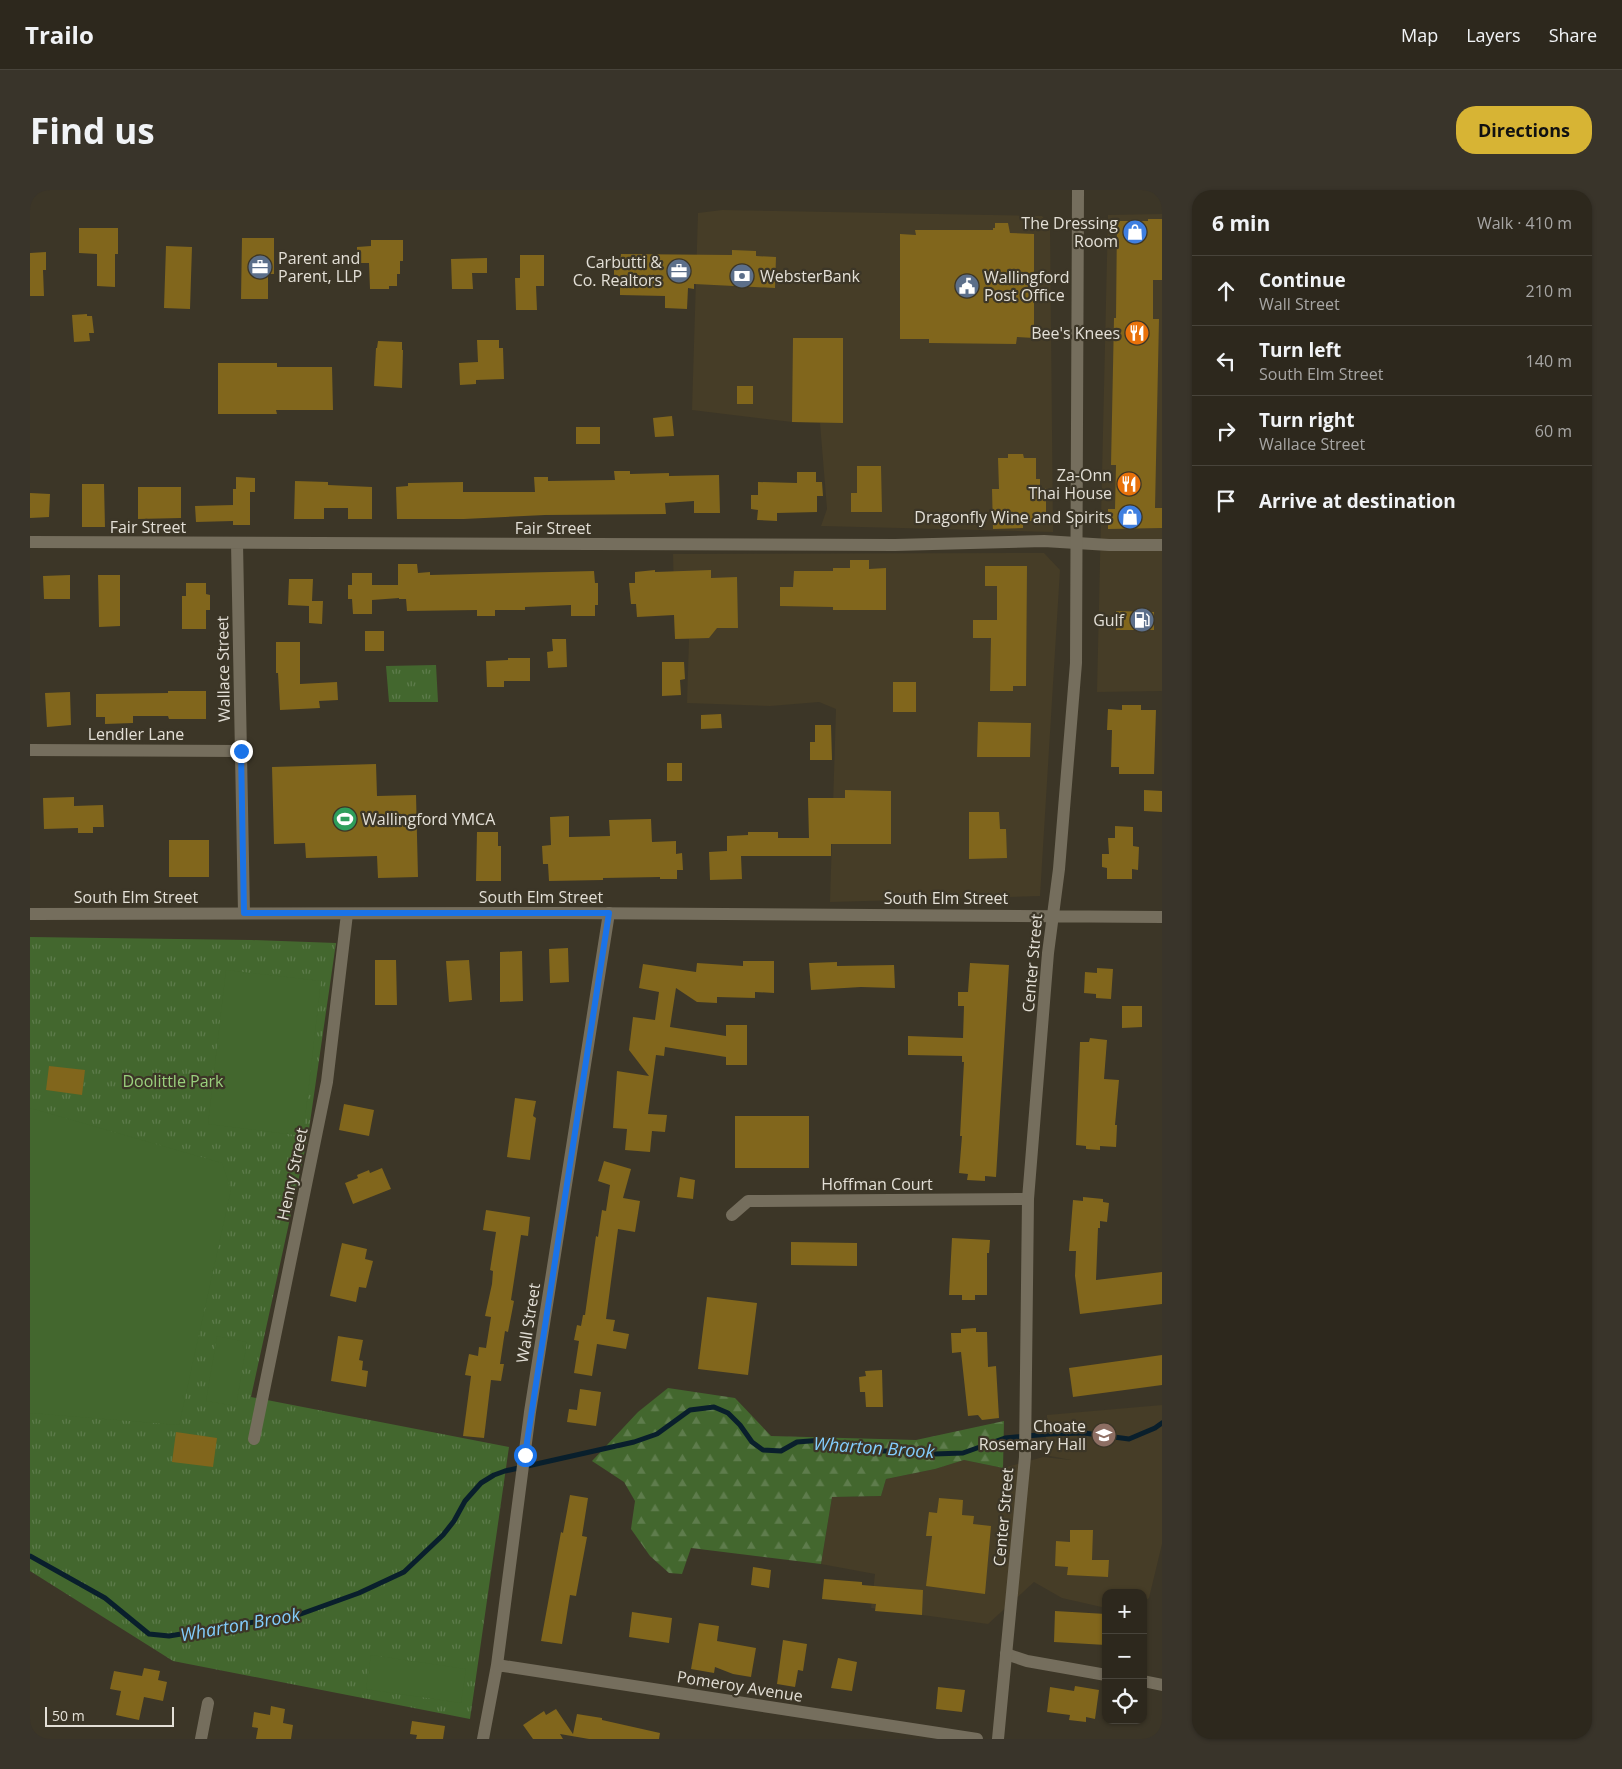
<!DOCTYPE html>
<meta charset="utf-8">
<style>
:root{--surface:#2d281d;--page:#39342a;--text:#f1f3f6;--muted:#a7a6a4;--line:#48443b;--accent:#d7b434}
body{margin:0;font-family:"Open Sans",sans-serif;background:var(--page);color:var(--text)}
.controls{position:absolute;right:15px;bottom:15px;display:grid;overflow:hidden;border-radius:10px;box-shadow:0 1px 4px #0004}
.controls button{width:45px;height:45px;display:grid;place-items:center;padding:0;border:0;border-bottom:1px solid var(--line);background:var(--surface);color:var(--text);font:25px sans-serif}
.scale{position:absolute;left:15px;bottom:12px;width:129px;box-sizing:border-box;padding-left:5px;border:2px solid #e3dfd6;border-top:0;font-size:14px;line-height:18px;white-space:nowrap;color:#e3dfd6;-webkit-text-stroke:4px #3c3627;paint-order:stroke}
.stop{position:absolute;width:15px;height:15px;margin:-11px;border:4px solid #1a73e8;border-radius:50%;background:#fff}
.stop.end{background:#1a73e8;border-color:#fff;box-shadow:0 1px 5px #0008}
.list{margin:0;padding:0;list-style:none}
h2{display:flex;justify-content:space-between;align-items:center;height:65px;margin:0;padding:0 20px;font-size:21px}
h2 small{font-size:16px;font-weight:400;color:var(--muted)}
.list li{display:grid;grid-template-columns:32px 1fr auto;gap:15px;align-items:center;box-sizing:border-box;height:70px;padding:0 20px;border-top:1px solid var(--line)}
.list b{display:block;font-size:19px;white-space:nowrap}
.list p{margin:0;font-size:16px;white-space:nowrap;color:var(--muted)}
.list em{font-size:16px;font-style:normal;color:var(--muted)}
.icon{flex:none;width:28px;height:28px;fill:none;stroke:currentColor;stroke-width:2;stroke-linecap:round;stroke-linejoin:round}
.map{position:relative;flex:none;width:1132px;height:1549px;overflow:hidden;border-radius:20px}
header{display:flex;align-items:center;gap:30px;box-sizing:border-box;height:70px;padding:0 25px;background:var(--surface);border-bottom:1px solid var(--line)}
header strong{font-size:24px}
nav{display:flex;gap:28px;margin-inline-start:auto;font-size:18px}
.intro{display:flex;align-items:center;justify-content:space-between;box-sizing:border-box;height:120px;padding:0 30px}
h1{margin:0;font-size:35px}
.button{padding:12px 22px;border-radius:20px;background:var(--accent);color:#111;font-size:18px;font-weight:700}
main{display:flex;gap:30px;padding:0 30px}
aside{flex:1;background:var(--surface);border-radius:20px;box-shadow:0 1px 4px #0004}
.map>svg:first-child{display:block}
</style>
<header>
<strong>Trailo</strong>
<nav><a>Map</a><a>Layers</a><a>Share</a></nav>
</header>
<div class="intro"><h1>Find us</h1><a class="button">Directions</a></div>
<main>
<div class="map">
<svg width="1132" height="1549" viewBox="0 0 1132 1549">
<defs>
<pattern id="grass-tufts" width="24" height="20" patternUnits="userSpaceOnUse" patternTransform="scale(1.25)"><rect width="24" height="20" fill="#43672e"/><path d="M3 7l-1-3M5 7V3M7 7l1-3M15 17l-1-3M17 17v-4M19 17l1-3" fill="none" stroke="#5e7c4c"/></pattern>
<pattern id="forest-firs" width="22" height="20" patternUnits="userSpaceOnUse" patternTransform="scale(1.25)"><rect width="22" height="20" fill="#43672e"/><path d="M5 1l3.5 6h-7zM16 11l3.5 6h-7z" fill="#5e7c4c"/></pattern>
</defs>
<rect width="100%" height="100%" fill="#3c3627"/>
<path fill="#463d27" d="M692,20L1012,26L1020,35L1023,342L791,336L797,319L790,233L762,232L662,220L668,23Z
M1132,24V501L1067,502L1078,25Z
M1014,363L1030,380L1010,706L800,712L806,519L789,512L740,516L657,513L659,449H645L643,364Z
M1132,1215V1354L1119,1408L1113,1413V1403H1076V1418L1032,1408L1004,1392L958,1434L841,1418L845,1384L791,1374L802,1307L851,1306L856,1289L905,1279L934,1270L973,1278L1013,1267L1041,1270L1015,1265L1017,1225Z"/>
<path fill="url(#grass-tufts)" d="M406,475L408,512H359L356,476Z
M0,747L221,750L306,753L278,946L221,1207L479,1257L440,1529L143,1471L0,1381Z"/>
<path fill="url(#forest-firs)" d="M638,1198L705,1208L741,1246L886,1250L974,1231L973,1278L934,1270L905,1279L856,1289L851,1306L802,1307L791,1374L661,1358L652,1384L639,1383L620,1366L601,1339L605,1311L594,1292L562,1271L608,1222Z"/>
<path fill="#43672e" d="M196,780L291,791L273,946L178,934Z
M0,918L192,973L201,1000L149,1235L0,1223Z
M187,1146L217,1152L206,1216L176,1211Z
M341,1465L436,1479L431,1513L336,1499Z"/>
<g fill="none" stroke-linecap="round" stroke-linejoin="round">
<path stroke="#091f2c" stroke-width="5" d="M0,1366L75,1408L119,1444L139,1446L268,1425L329,1403L374,1382L413,1345L424,1331L435,1311L451,1293L464,1285L475,1281L604,1252L627,1244L660,1220L684,1217L698,1223L710,1235L722,1252L733,1260L751,1261L767,1252L793,1250L853,1261H877L904,1264L933,1263L975,1248L1019,1244L1054,1243L1099,1249L1125,1238L1132,1233"/>
</g>
<path fill="#81661c" d="M1118,29H1132V90H1123V129H1129L1125,318H1132V338L1078,339V319H1085L1086,275H1081L1084,128H1086L1087,31H1118Z
M965,33H978L980,43L1004,44V148L987,147L986,154L899,153V149H870V44L886,45L885,40H963V38H965Z
M49,38H88V64H85V97L67,96V64L49,63Z
M212,48H244V84H238V109H211Z
M341,50H373V71H370V84H367V96H359V99H340L339,73H327V57L341,56Z
M136,56L162,57L160,119L134,118Z
M702,60L726,61V66L746,67L745,98L664,94V99L658,98L657,119L635,118V106L590,105V93H584V73H590L591,64L702,65Z
M16,62V80H13L14,106H0V63Z
M490,65H514V96H506L507,120H486L485,88H490Z
M457,68V83H442L443,99H422L421,69Z
M57,124V126H62L64,143H59L60,151L44,152L42,125Z
M763,148H813V233L762,232Z
M447,150H469V158H473L474,189L446,190V194L430,195L429,173L448,172Z
M348,151L372,152V160H373L372,198L344,196L346,158H347Z
M188,173H247V177H302L303,220H246L247,224H188Z
M707,196H723V214H707Z
M642,226L644,246L625,247L623,228Z
M546,237H570V254H546Z
M978,264H993L994,268H1006V289H1010V298H1016V331H993V338L963,339L962,299H969L968,268H978Z
M827,276H851L852,322H821V303H827Z
M584,281H600V284L639,283V286L689,285L690,323H664V311L635,313L636,324L515,325L434,329H367L366,297L378,296V293L433,292V302H505L504,287H518V291L585,290Z
M767,282H786V292H792L793,306H787V322L747,323V331L727,330L728,320L721,319V305H728V292L767,293Z
M206,287L225,288V302H220V335H203V331L166,332L165,316L203,315V299H206Z
M265,291L298,292V295L342,297V329H318V318H294V329H264Z
M52,294H74L75,337H52Z
M108,297H151V328L108,329Z
M0,303L20,304L19,327L0,328Z
M820,370H839V379L856,378V420H803V417L750,416V397H763L764,381H803V378H820Z
M368,374H387L388,383L400,382V385L564,381L565,393H568V415H565V426H541V415L495,417V420H465V426H447V420L377,421L376,409H369V408L342,410V424H323L322,409H318V395H322V383H342V395H368Z
M955,376H997L996,496H983V501H960L961,448H943V430H967V396H955Z
M625,380V382L681,380V388L707,387L708,438H687L679,448L645,449L644,425L607,427L606,414H601L599,393H605V382Z
M40,385V409H14L13,386Z
M68,385H90V436L69,437Z
M259,389H283L282,411H293L292,434L279,433V416L258,415Z
M156,393H176V404L180,405V420H176V439H152V406H156Z
M1086,421L1124,422V440H1086Z
M335,441H354V461H335Z
M522,449H536L537,477L518,478L517,462L523,461Z
M246,452H270V494L307,492L308,510L289,511L290,518L250,520L248,483H246Z
M478,468H500V491H474V497H457L456,471L478,470Z
M632,472H654L655,489L650,490L651,505L632,506Z
M863,492H886V522H863Z
M138,501H176V529H139L138,526H103V533L75,534V527H66V504L138,503Z
M40,502L41,535L17,537L15,503Z
M1092,515H1111V520H1126L1124,584H1089V577H1081L1082,540H1077L1078,519L1092,520Z
M691,524L692,538L671,539V525Z
M948,532L1001,533L1000,567H947Z
M785,535H801L802,570H780V552H785Z
M637,573H652V591H637Z
M346,574L347,606L386,605L388,687L348,688L347,666L276,668L275,653L244,654L242,577Z
M815,600L861,601V654H801V666H711L712,689L680,690L679,662L697,661V646L718,645V642H748V648H779L778,608H815Z
M1114,600L1132,601V622L1114,621Z
M44,607V616L73,615L74,637H63V643H48V638L14,639L13,608Z
M939,622H969L970,639H976L977,668L939,669Z
M539,626V647L580,646L579,630L621,629L622,652L646,651V664L652,663L653,680H647V689H630V687L573,688V690L519,691L518,674H513L512,656L521,655L520,627Z
M1085,636L1103,637V656L1109,657L1108,680L1102,679V689H1077V678L1072,677V664H1079L1078,648H1085Z
M447,642H468V656H471V691H446Z
M139,650H179V687H139Z
M538,758L539,792L520,793L519,759Z
M492,761L493,811L470,812V762Z
M345,770H366L367,815H345Z
M439,770L442,810L419,812L416,771Z
M713,771H744V803L725,802V808L687,807V813L667,812L646,798L640,837L696,846V835H717V875H696V867L635,857L634,866L626,865L618,924L637,925L635,942L622,941L620,962L595,960L597,939L583,938L587,881L619,886L599,860L603,827L625,830L629,802L609,798L613,774L666,782L667,773L713,776Z
M807,772V776L864,775L865,798L831,797L781,800L779,773Z
M940,773L979,775L966,987L955,986V991L937,990L938,984L929,983L932,946H930L934,872H932V866L878,865V846L933,848L934,816H928V802H938Z
M1067,778L1083,779L1081,809L1066,808V804L1054,803L1055,782L1067,783Z
M1092,816H1112V837L1092,838Z
M1060,848L1077,850L1074,889L1089,890L1085,935H1087L1086,957L1070,956V960L1056,959V956L1046,955L1050,852H1059Z
M19,876L55,880L52,905L16,900Z
M485,908L506,911L503,926L506,928L500,970L477,967Z
M314,914L344,920L339,946L309,940Z
M705,926H779V978H705Z
M574,971L601,979L593,1008L610,1011L605,1042L588,1039L576,1129L585,1130L583,1141L599,1144L596,1159L567,1154L562,1186L544,1183L549,1151L544,1150L547,1135L551,1136L553,1125H555L566,1046L568,1047L572,1020L576,1021L580,995L568,991Z
M352,978L361,999L323,1014L315,993L328,988L327,985L339,980L340,983Z
M650,987L665,990L663,1009L647,1007Z
M1053,1007L1073,1009V1012L1079,1013L1077,1032L1070,1031V1038H1068L1066,1090L1132,1082V1114L1050,1124L1045,1086L1046,1061H1039L1043,1010L1053,1011Z
M456,1020L500,1027L498,1046L491,1045L481,1110L484,1111L478,1142L475,1141L470,1174H474L471,1191L461,1190L454,1248L433,1246L441,1186L435,1185L439,1164L448,1166L449,1157L456,1158L461,1127L455,1126L462,1094L463,1081L460,1080L466,1042L453,1040Z
M922,1048L960,1050L959,1063H957V1105H945V1110H932V1105H919Z
M761,1052L827,1053V1076L761,1075Z
M312,1053L337,1059L335,1069L343,1071L336,1098L329,1097L326,1112L300,1106Z
M677,1107L727,1113L718,1185L668,1179Z
M946,1138V1142H957L958,1177L966,1176L969,1228L952,1230L948,1225L938,1226L931,1162L922,1163L921,1143H931V1139Z
M308,1146L333,1150L329,1170L333,1171L332,1180L338,1181L336,1197L301,1191Z
M1132,1165V1195L1043,1207L1039,1178Z
M852,1180L853,1217H836L835,1202H830L829,1187L836,1186L835,1181Z
M550,1199L571,1202L566,1236L537,1232L539,1219L547,1220Z
M146,1242L187,1248L183,1277L142,1272Z
M540,1305L558,1308L552,1346L557,1347L546,1406L540,1405L532,1454L511,1451L531,1342L533,1343Z
M909,1308L933,1310L932,1325L944,1326L943,1334L961,1336L955,1404L896,1396L902,1346H896L899,1322L907,1323Z
M1040,1340H1063L1062,1370H1079L1078,1387L1037,1385L1038,1377L1025,1376L1026,1351L1040,1352Z
M723,1377L741,1380L739,1398L721,1395Z
M794,1389L832,1392V1395L893,1400L892,1425L845,1421L846,1414L792,1409Z
M1025,1421L1076,1424V1455L1024,1452Z
M602,1422L642,1428L639,1453L599,1447Z
M669,1433L689,1436L687,1451L726,1458L721,1487L703,1484L685,1477L684,1483L661,1479Z
M753,1450L777,1454L773,1481L768,1480L765,1497L747,1494Z
M808,1468L827,1472L822,1501L801,1498Z
M114,1478L130,1481L128,1490L137,1492L133,1511L114,1507L109,1530L86,1525L91,1501L80,1499L84,1481L112,1486Z
M1045,1496L1069,1500L1065,1529L1056,1527V1532L1039,1530L1040,1525L1017,1522L1020,1497L1044,1501Z
M908,1497L935,1500L932,1522L906,1519Z
M241,1516L255,1519L253,1533L263,1535L261,1549H226L228,1538L222,1537L224,1522L240,1525Z
M526,1519L543,1544L547,1524L572,1528V1530L630,1543L629,1549H559L530,1544L533,1549H503L493,1535L514,1521L516,1525Z
M382,1531L415,1536L413,1549H386L387,1545L380,1544Z"/>
<g fill="none" stroke-linecap="round" stroke-linejoin="round">
<path stroke="#756e5d" stroke-width="12" d="M0,352L865,355L1014,351L1079,355H1132
M207,353L214,723
M0,560L211,561
M702,1025L718,1011L998,1009
M224,1249L297,892L317,724
M976,1464L997,1471L1076,1485
M467,1475L947,1549
M1113,1491L1132,1495
M171,1549L178,1513
M453,1549L467,1475L500,1222L579,723"/>
<path stroke="#756e5d" stroke-width="12" d="M0,724L530,723L1132,727
M968,1549L995,1267L998,1009L1018,763L1029,679L1046,473L1048,0"/>
</g>
<g fill="none" stroke-linecap="round" stroke-linejoin="round">
<path stroke="#1a73e8" stroke-width="6" d="M211,561L214,723H579L495,1265"/>
</g>
<defs>
<symbol id="shop-disc" viewBox="-11 -11 22 22"><circle r="9.5" fill="#3f7fe0" stroke="#3c3627"/><path d="M-5-2.5h2.3a2.7 3.5 0 0 1 5.4 0H5L5.5 6h-11ZM-1.5-2.5h3a1.5 2.3 0 0 0-3 0Z" fill="#fff"/></symbol>
<symbol id="office-disc" viewBox="-11 -11 22 22"><circle r="9.5" fill="#5c6f8a" stroke="#3c3627"/><path d="M-6-3h4V-5.5h4V-3h4V5H-6ZM-1-4.5V-3h2v-1.5ZM-6 0V1H6V0Z" fill="#fff"/></symbol>
<symbol id="bank-disc" viewBox="-11 -11 22 22"><circle r="9.5" fill="#5c6f8a" stroke="#3c3627"/><path d="M-6-4H6V4H-6ZM0-2.3a2.3 2.3 0 1 0 0 4.6a2.3 2.3 0 1 0 0-4.6Z" fill="#fff"/></symbol>
<symbol id="civic-disc" viewBox="-11 -11 22 22"><circle r="9.5" fill="#5c6f8a" stroke="#3c3627"/><path d="M-.6-6.5H3V-4.5H.6V-3L4-1V1h2V6H-6V1h2V-1L-.6-3ZM-1.2 2.5V6h2.4V2.5Z" fill="#fff"/></symbol>
<symbol id="restaurant-disc" viewBox="-11 -11 22 22"><circle r="9.5" fill="#e8710a" stroke="#3c3627"/><path d="M-5-6h1v4h1v-4h1v4h1v-4h1v5L-1.5 .5V6h-2V.5L-5-1ZM5-6V6H3V1.5H1.5Q1.5-4 5-6Z" fill="#fff"/></symbol>
<symbol id="fuel-disc" viewBox="-11 -11 22 22"><circle r="9.5" fill="#5c6f8a" stroke="#3c3627"/><path d="M-5.5-6h7V0h2V4h1.3V-2.5L3-4.5l.8-.8L6-3V5H2.5V1h-1V6h-7ZM-4.2-4.7v3.2H.2V-4.7Z" fill="#fff"/></symbol>
<symbol id="stadium-disc" viewBox="-11 -11 22 22"><circle r="9.5" fill="#2e9e5b" stroke="#3c3627"/><path d="M0-5a6.5 5 0 1 0 0 10a6.5 5 0 1 0 0-10ZM-3.5-1.8h7v3.6h-7Z" fill="#fff"/></symbol>
<symbol id="university-disc" viewBox="-11 -11 22 22"><circle r="9.5" fill="#8d6e63" stroke="#3c3627"/><path d="M0-5L7-2L0 1L-7-2ZM-4 1L0 2.5L4 1V4Q0 6-4 4Z" fill="#fff"/></symbol>
</defs>
<g fill-rule="evenodd">
<use href="#shop-disc" x="1091" y="28" width="28" height="28"/>
<use href="#office-disc" x="216" y="63" width="28" height="28"/>
<use href="#office-disc" x="635" y="67" width="28" height="28"/>
<use href="#bank-disc" x="698" y="72" width="28" height="28"/>
<use href="#civic-disc" x="923" y="82" width="28" height="28"/>
<use href="#restaurant-disc" x="1093" y="129" width="28" height="28"/>
<use href="#restaurant-disc" x="1085" y="280" width="28" height="28"/>
<use href="#shop-disc" x="1086" y="313" width="28" height="28"/>
<use href="#fuel-disc" x="1098" y="416" width="28" height="28"/>
<use href="#stadium-disc" x="301" y="615" width="28" height="28"/>
<use href="#university-disc" x="1060" y="1231" width="28" height="28"/>
</g>
<g text-anchor="middle" dominant-baseline="central" stroke-width="4.5" stroke-linejoin="round" paint-order="stroke">
<g font-size="16" fill="#e3dfd6" stroke="#3c3627" text-anchor="end">
<text x="1088" y="33">The Dressing<tspan x="1088" dy="18">Room</tspan></text>
<text x="248" y="68" text-anchor="start">Parent and<tspan x="248" dy="18">Parent, LLP</tspan></text>
<text x="632" y="72">Carbutti &amp;<tspan x="632" dy="18">Co. Realtors</tspan></text>
<text x="730" y="86" text-anchor="start">WebsterBank</text>
<text x="954" y="87" text-anchor="start">Wallingford<tspan x="954" dy="18">Post Office</tspan></text>
<text x="1090" y="143">Bee's Knees</text>
<text x="1082" y="285">Za-Onn<tspan x="1082" dy="18">Thai House</tspan></text>
<text x="1082" y="327">Dragonfly Wine and Spirits</text>
<text x="1094" y="430">Gulf</text>
<text x="332" y="629" text-anchor="start">Wallingford YMCA</text>
<text x="1056" y="1236">Choate<tspan x="1056" dy="18">Rosemary Hall</tspan></text>
</g>
<g font-size="16" fill="#e3dfd6" stroke="#3c3627">
<text x="118" y="337">Fair Street</text>
<text x="523" y="338">Fair Street</text>
<text transform="translate(193 479) rotate(-91)">Wallace Street</text>
<text x="106" y="544">Lendler Lane</text>
<text x="106" y="707">South Elm Street</text>
<text x="511" y="707">South Elm Street</text>
<text x="916" y="708">South Elm Street</text>
<text transform="translate(1002 773) rotate(-85)">Center Street</text>
<text transform="translate(262 984) rotate(-78)">Henry Street</text>
<text x="847" y="994">Hoffman Court</text>
<text transform="translate(498 1133) rotate(-81)">Wall Street</text>
<text transform="translate(973 1327) rotate(-85)">Center Street</text>
<text transform="translate(710 1496) rotate(9)">Pomeroy Avenue</text>
</g>
<g font-size="16" fill="#9ad07d" stroke="#3c3627">
<text x="143" y="891">Doolittle Park</text>
</g>
<g font-size="18" font-style="italic" fill="#83cdfd" stroke="#3c3627">
<text transform="translate(844 1257) rotate(4)">Wharton Brook</text>
<text transform="translate(210 1434) rotate(-10)">Wharton Brook</text>
</g>
</g>
</svg>
<div class="controls">
<button>+</button>
<button>−</button>
<button><svg class="icon" aria-label="locate" viewBox="0 0 24 24"><circle cx="12" cy="12" r="6"/><path d="M12 2v4M12 18v4M2 12h4M18 12h4"/></svg></button>
</div>
<div class="scale">50 m</div>
<div class="stop" style="left:495px;top:1265px"></div>
<div class="stop end" style="left:211px;top:561px"></div>
</div>
<aside>
<h2>6 min<small>Walk · 410 m</small></h2>
<ul class="list">
<li><svg class="icon" aria-label="ahead" viewBox="0 0 24 24"><path d="M12 20V5M6 11l6-6 6 6"/></svg><div><b>Continue</b><p>Wall Street</p></div><em>210 m</em></li>
<li><svg class="icon" aria-label="left" viewBox="0 0 24 24"><path d="M17 20v-9H6M10 6l-5 5 5 5"/></svg><div><b>Turn left</b><p>South Elm Street</p></div><em>140 m</em></li>
<li><svg class="icon" aria-label="right" viewBox="0 0 24 24"><path d="M7 20v-9h11M14 6l5 5-5 5"/></svg><div><b>Turn right</b><p>Wallace Street</p></div><em>60 m</em></li>
<li><svg class="icon" aria-label="arrive" viewBox="0 0 24 24"><path d="M6 21V4h12l-3 4 3 4H6"/></svg><div><b>Arrive at destination</b></div></li>
</ul>
</aside>
</main>
